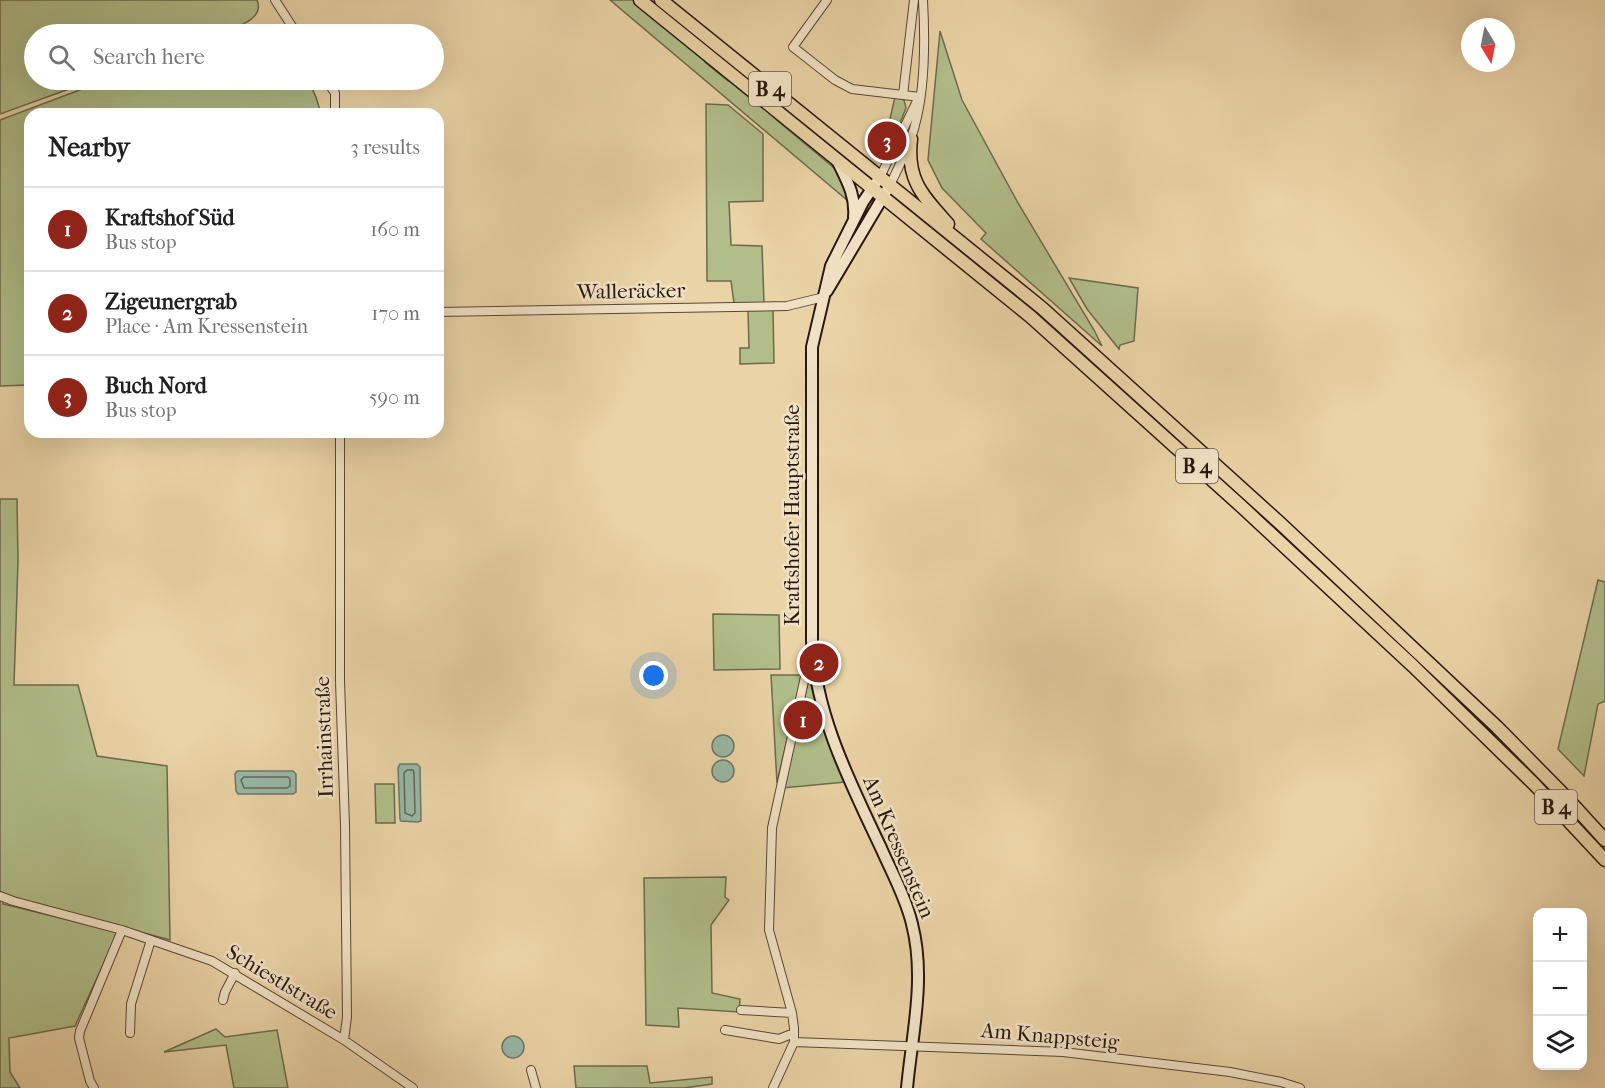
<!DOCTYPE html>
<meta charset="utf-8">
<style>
:root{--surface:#fff;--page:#f2f2f2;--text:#202124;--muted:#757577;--line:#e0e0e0;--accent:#8f2418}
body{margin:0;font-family:"IM FELL French Canon",serif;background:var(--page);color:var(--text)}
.controls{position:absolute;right:18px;bottom:18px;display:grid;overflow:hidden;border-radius:12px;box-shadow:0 6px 24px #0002}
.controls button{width:54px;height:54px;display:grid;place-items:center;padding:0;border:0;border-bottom:2px solid var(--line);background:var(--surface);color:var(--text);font:30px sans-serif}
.compass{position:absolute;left:1461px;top:18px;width:54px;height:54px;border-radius:50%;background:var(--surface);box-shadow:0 6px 24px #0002;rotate:170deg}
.you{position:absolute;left:654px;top:676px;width:21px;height:21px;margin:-15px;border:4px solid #fff;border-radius:50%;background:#1a73e8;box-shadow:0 0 0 9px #1a73e833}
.badge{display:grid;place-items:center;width:39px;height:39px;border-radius:50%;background:var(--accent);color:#fff;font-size:20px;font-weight:700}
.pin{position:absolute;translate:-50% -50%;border:3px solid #fff;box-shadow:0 2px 6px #0006}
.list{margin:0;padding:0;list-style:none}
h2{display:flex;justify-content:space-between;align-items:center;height:78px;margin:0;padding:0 24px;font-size:26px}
h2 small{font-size:20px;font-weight:400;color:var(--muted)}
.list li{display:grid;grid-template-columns:39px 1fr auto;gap:18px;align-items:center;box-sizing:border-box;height:84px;padding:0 24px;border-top:2px solid var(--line)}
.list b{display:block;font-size:22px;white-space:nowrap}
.list p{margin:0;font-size:20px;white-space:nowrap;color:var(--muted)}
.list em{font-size:20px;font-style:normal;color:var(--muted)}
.icon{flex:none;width:33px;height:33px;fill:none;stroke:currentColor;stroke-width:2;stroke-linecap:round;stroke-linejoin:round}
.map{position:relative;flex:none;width:1605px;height:1088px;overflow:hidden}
.search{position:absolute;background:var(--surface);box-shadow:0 6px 24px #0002;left:24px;top:24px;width:420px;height:66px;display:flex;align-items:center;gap:15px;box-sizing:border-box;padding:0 21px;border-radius:33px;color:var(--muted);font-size:22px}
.panel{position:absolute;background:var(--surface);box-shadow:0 6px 24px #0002;left:24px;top:108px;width:420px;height:330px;border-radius:18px}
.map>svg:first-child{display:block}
</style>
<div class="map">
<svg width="1605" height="1088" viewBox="0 0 1605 1088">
<rect width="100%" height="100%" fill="#ead3a6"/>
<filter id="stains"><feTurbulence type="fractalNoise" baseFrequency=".00333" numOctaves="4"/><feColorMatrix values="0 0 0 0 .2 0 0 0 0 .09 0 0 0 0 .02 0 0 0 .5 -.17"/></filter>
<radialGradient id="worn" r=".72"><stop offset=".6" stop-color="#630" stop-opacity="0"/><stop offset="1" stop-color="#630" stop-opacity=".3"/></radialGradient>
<path fill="#b1be8a" stroke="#6d6a4c" stroke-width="1.5" d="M0,0H257C268,25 213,35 196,34L197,28H189L190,34H193H34V80H94L0,114Z
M610,0H635L696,50L706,63L728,81H734L779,122L839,172L849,190L845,191L847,200Z
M940,31L962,100L1018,203L1094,330L1102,346L981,239L986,233L942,188L928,160Z
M106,80H308L316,97L321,114H30V385L0,386V120Z
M895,97L904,100L906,108L896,133L887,132Z
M706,104L728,105L763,134V201L729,202L731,245L762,246L764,303H734L731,281H707Z
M901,202L957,247L1018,293L1231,482L1501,736L1497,740L900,205Z
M1069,278L1138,288L1134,341L1120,345L1119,349L1087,309Z
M748,310H773L774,363L740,364V348H749Z
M0,499H17L18,561L14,685H78L97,756L167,766L170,940L3,895V904L118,932L75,1026L9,1038L10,1072L20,1088H0Z
M1598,580L1605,582V701L1598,704L1584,776L1558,749Z
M713,614L779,615L780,669L714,670Z
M810,674L845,782L783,788Z
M771,675H802L777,783Z
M375,784H394L395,823H376Z
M726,877L725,897L729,900L711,925L712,993L740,999L739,1012L678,1008L679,1027L646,1025L644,878Z
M216,1029L225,1037L277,1030L288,1088H234L226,1045L164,1052Z
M574,1066H647L650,1083L712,1077V1084L684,1088H576Z"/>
<path fill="#98b8a5" stroke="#6c7869" stroke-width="1.5" d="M712 746a11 11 0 1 1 22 0a11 11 0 1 1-22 0Z
M712 771a11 11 0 1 1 22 0a11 11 0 1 1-22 0Z
M400,764H417L420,767L421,821L418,822L401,821L400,819L398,768Z
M237,771H293L296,774V792L293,794H238L236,791L235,774Z
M502 1047a11 11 0 1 1 22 0a11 11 0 1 1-22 0Z"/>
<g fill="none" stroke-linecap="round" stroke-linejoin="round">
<path stroke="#60685a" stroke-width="1.5" d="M407,770H413L414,773L415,813L412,816L405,813L404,773Z
M244,777H288L290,779V786L287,788H244L241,780Z"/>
<defs>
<path id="street" d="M275,0L297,34
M827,0L793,47L835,80L852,89L920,97
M326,80L335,93V114
M903,95L914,0
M880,177L917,101
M890,185C899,166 910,146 915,125C925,89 925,37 923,0
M438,312L787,306L824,297
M340,432V681L345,825L347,1017L344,1040
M0,896L13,901L122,930L212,961L344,1040L413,1088
M223,1000L225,992L235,973
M741,1010L792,1013
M725,1030L779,1039L794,1033
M130,1033L131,1004L151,940
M794,1042L1063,1052L1230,1072L1281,1082L1300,1088
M531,1070L536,1088
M94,1088L90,1081L79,1038L80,1031L122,930
M773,1088L794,1042V1028L792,1013L769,930L772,828L806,672L814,662"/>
<path id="secondary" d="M837,160C846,179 856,195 854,217
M880,177L863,202L831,266L812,347V641C815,714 850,782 881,848C892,873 906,898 912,924C926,978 912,1034 907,1088
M827,291L890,185"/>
<path id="primary" d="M640,0L1031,317L1241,506L1413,666L1534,784L1605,860
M661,0L1042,308L1281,524L1497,727L1566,797L1605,840
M911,139C906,180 923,196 948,224"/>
</defs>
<use href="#street" stroke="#594635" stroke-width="10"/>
<use href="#secondary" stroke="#29170f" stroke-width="14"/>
<use href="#primary" stroke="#29170f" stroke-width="15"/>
<use href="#street" stroke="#f1e2c5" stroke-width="8"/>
<use href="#secondary" stroke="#f1e2c5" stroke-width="10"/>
<use href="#primary" stroke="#ead3a6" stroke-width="12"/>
</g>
<g text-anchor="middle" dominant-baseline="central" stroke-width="5" stroke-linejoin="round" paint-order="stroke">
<g fill="#f1e2c5" stroke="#655446" stroke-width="1.5">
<rect x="749" y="72" width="42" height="34" rx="4.5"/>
<rect x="1176" y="449" width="42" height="34" rx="4.5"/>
<rect x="1535" y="790" width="42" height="34" rx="4.5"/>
</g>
<g font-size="20" font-weight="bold" fill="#29170f">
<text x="770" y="89">B 4</text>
<text x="1197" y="466">B 4</text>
<text x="1556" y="807">B 4</text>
</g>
<g font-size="21" fill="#29170f" stroke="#f1e2c5">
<text transform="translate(631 291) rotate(-1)">Walleräcker</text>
<text transform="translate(792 515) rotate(-90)">Kraftshofer Hauptstraße</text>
<text transform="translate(324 737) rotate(-92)">Irrhainstraße</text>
<text transform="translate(899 847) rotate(67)">Am Kressenstein</text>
<text transform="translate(282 982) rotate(31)">Schiestlstraße</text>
<text transform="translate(1050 1036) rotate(5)">Am Knappsteig</text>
</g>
</g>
<rect width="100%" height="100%" filter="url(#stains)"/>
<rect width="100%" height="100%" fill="url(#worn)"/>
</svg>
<div class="controls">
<button>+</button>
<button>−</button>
<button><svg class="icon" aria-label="layers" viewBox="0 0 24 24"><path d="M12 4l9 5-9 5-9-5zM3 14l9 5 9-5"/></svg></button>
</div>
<svg class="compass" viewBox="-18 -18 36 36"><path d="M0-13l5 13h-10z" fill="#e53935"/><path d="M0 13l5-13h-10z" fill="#757577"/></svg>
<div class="you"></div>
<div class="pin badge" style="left:803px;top:720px">1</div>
<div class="pin badge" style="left:819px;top:663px">2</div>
<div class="pin badge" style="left:887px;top:141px">3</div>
<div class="search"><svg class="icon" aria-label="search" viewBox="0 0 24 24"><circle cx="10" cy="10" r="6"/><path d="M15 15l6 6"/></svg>Search here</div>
<section class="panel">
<h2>Nearby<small>3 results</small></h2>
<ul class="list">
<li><span class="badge">1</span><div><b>Kraftshof Süd</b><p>Bus stop</p></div><em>160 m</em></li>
<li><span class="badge">2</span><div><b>Zigeunergrab</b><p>Place · Am Kressenstein</p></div><em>170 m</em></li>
<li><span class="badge">3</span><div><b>Buch Nord</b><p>Bus stop</p></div><em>590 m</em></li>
</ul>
</section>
</div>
